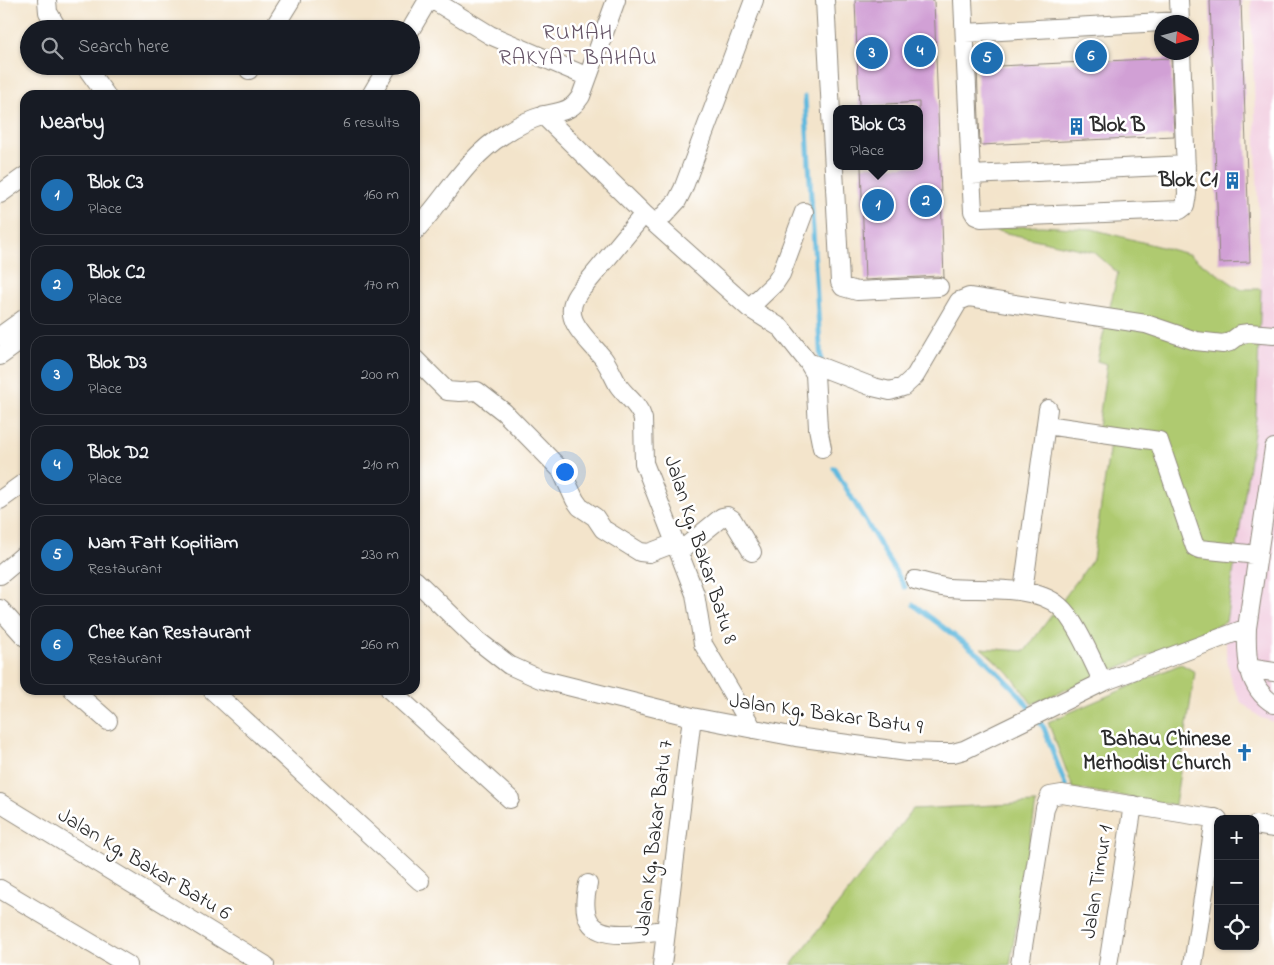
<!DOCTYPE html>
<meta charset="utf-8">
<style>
:root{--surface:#171b24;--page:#20242c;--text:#f1f3f6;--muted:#9ea1a6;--line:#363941;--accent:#1f6fb2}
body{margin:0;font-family:"Indie Flower",sans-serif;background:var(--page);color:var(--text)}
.controls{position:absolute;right:15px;bottom:15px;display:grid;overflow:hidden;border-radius:10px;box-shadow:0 1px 4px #0004}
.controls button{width:45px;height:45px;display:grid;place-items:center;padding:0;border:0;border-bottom:1px solid var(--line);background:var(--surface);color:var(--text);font:25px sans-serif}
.compass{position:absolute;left:1154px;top:15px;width:45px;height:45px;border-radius:50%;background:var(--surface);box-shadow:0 1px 4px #0004;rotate:96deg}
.you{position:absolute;left:564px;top:471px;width:18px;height:18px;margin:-12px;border:4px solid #fff;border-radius:50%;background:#1a73e8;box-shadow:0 0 0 8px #1a73e833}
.badge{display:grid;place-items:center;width:32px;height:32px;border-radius:50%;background:var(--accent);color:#fff;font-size:16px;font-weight:700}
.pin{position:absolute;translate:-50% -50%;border:2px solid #fff;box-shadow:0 1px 5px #0006}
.popup{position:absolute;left:833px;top:105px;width:90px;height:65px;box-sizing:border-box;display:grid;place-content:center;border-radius:10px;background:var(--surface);filter:drop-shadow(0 1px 4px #0005);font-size:16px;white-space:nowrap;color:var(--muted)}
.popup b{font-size:19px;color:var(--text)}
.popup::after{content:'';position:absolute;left:50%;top:100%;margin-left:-10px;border:10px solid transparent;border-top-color:var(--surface)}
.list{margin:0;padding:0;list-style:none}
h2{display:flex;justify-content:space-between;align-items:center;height:65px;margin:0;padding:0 20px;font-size:21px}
h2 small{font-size:16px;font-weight:400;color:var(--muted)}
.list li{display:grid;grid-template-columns:32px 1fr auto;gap:15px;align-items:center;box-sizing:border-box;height:80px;margin:0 10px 10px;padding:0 10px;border:1px solid var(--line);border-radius:15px}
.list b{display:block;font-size:19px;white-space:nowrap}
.list p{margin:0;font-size:16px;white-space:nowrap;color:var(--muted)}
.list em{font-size:16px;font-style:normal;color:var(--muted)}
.icon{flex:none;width:28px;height:28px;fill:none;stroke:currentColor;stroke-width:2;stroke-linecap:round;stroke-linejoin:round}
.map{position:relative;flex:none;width:1274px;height:965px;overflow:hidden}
.search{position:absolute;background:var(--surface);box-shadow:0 1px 4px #0004;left:20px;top:20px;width:400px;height:55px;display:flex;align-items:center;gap:12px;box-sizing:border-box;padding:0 18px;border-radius:28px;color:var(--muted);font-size:19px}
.panel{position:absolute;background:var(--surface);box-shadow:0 1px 4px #0004;left:20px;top:90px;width:400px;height:605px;border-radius:15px}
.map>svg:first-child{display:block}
</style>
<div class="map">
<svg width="1274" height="965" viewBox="0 0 1274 965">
<rect width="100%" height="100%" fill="#fff"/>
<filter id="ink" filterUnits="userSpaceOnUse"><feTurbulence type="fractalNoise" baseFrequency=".02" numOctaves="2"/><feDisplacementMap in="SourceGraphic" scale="10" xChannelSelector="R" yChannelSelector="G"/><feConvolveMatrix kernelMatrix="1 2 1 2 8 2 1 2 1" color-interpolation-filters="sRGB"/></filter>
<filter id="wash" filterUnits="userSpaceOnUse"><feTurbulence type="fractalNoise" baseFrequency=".0096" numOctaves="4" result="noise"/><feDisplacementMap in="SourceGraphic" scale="20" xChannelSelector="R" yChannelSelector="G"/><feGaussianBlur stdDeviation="1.12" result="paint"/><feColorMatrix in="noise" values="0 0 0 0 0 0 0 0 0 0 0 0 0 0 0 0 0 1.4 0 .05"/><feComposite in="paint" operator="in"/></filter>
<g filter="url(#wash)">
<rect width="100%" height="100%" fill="#f3e4cb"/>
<path fill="#f2cfe1" d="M1251,0H1274V722L1261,718L1241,702L1232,684L1226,653V622L1256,419L1261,289Z"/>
<path fill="#afca70" stroke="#6d7a4e" d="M1041,226L1092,229L1188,254L1240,289H1261L1256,419L1226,622L1032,704L1010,674L981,648L1025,651L1093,559L1110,444L1096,441L1107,364L1097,361L1118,273L1094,252L983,228Z
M1181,664L1195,672L1175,805L1073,788L1048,722Z
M1036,803L1010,965H791L913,809Z"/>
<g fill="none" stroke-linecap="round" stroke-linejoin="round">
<path stroke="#61b9de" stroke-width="5" d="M805,97L821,363
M834,468L905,587
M914,605L981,656L1018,693L1044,728L1066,787"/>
</g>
<g id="blocks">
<path fill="#d1a0d5" d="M855,0H934L944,278L938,276L865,280L861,166H919V102L859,106Z
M1210,0H1241L1250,262L1219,263Z
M1171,58L1174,136L980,145L977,67Z"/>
</g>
</g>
<g filter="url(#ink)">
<use href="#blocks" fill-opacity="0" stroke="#8f887b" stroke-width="1"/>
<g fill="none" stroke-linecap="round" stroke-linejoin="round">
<defs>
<path id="minor" d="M47,0L48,12L58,29
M433,0L490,35L588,77
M825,0L840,282L843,287L857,291L939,287
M963,0L971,175L1186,165
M1179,0L1180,22
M273,29L291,0
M411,29L428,0
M965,33L1180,21
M85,66L106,95
M249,70L251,66
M371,95L388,66
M543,115L644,214L749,308L781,328L808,362L815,374L818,428L822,448
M971,175L973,211L976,216L981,218L1180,210L1185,206L1187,194L1181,52
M0,194L25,176
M644,214L586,284C554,315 583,333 603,358C609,366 613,376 618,385C626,397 639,404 643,419L644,463L695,594L703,644L753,729
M656,224L677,201L683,189L754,0
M415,231C445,199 465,159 503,135C516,126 531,119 545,115C554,113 564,112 571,107C576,104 578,100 581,96L616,0
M749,308L775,283L781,274L804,212
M0,336L25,318
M0,356L25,338
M415,359L447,391L460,392L477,391L504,412L561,470L575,500L580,507L595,517L603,529L640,552L649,553L675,543
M808,362L873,387L890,391L903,387L915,376L959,301L969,297L1146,324L1196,341L1223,344L1230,342L1241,334L1249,333L1274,335
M1046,425L1159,441L1195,547L1199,549L1258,555
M1274,448L1247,628C1246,656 1247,688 1274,704
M0,500L25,482
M679,552L722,517L727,516L732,519L752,552
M0,575L25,554
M415,580L477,640L509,665L540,679L692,717L796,737L907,752L937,753H953L964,750L1103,682L1247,628
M915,580C926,583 937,586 948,588C981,591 1034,584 1059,606C1076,620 1092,661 1103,682
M1023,591L1048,409
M0,609L25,637
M1248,668L1274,672
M73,690L108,721
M212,690L420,881
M390,690L510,799
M0,803L265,965
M1255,825L1274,828
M588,884C573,948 625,934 666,930
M0,889L128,965
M662,965L692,717
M1020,965L1045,808L1050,796L1062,794L1218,819
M1108,965L1133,805
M1193,965L1215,818"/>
</defs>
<use href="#minor" stroke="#8f887b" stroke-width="20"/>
<use href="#minor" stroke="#fff" stroke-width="18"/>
</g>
</g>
<defs>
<symbol id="building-bare" viewBox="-9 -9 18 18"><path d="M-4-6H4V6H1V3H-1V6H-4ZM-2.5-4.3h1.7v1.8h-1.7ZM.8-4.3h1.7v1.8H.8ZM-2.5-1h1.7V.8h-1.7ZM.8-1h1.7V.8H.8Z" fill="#1f6fb2" stroke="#fff" stroke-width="2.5" paint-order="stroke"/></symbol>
<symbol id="church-bare" viewBox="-9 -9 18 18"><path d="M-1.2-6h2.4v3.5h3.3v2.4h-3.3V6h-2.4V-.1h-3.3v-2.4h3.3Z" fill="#1f6fb2" stroke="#fff" stroke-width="2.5" paint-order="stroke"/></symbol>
</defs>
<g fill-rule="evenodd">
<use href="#building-bare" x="1064" y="114" width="25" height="25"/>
<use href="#building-bare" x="1220" y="168" width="25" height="25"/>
<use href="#church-bare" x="1232" y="740" width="25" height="25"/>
</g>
<g text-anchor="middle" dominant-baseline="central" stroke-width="5" stroke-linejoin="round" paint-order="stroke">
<g font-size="21" font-weight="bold" fill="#2b2b2b" stroke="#fff" text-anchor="end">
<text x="1090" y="126" text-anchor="start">Blok B</text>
<text x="1218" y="181">Blok C1</text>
<text x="1231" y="740">Bahau Chinese<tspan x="1231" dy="24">Methodist Church</tspan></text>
</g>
<g font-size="21" fill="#2b2b2b" stroke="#fff">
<text transform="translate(700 550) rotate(72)">Jalan Kg. Bakar Batu 8</text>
<text transform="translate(826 715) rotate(8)">Jalan Kg. Bakar Batu 9</text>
<text transform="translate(655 838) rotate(-83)">Jalan Kg. Bakar Batu 7</text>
<text transform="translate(144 865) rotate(31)">Jalan Kg. Bakar Batu 6</text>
<text transform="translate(1098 882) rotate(-81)">Jalan Timur 1</text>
</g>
<g font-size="22" letter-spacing="1" fill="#655466" stroke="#fff">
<text x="578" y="34">RUMAH<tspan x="578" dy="25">RAKYAT BAHAU</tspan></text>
</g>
</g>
</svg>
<div class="controls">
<button>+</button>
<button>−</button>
<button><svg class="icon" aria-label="locate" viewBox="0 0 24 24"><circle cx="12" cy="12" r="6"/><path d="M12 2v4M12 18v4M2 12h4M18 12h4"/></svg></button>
</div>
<svg class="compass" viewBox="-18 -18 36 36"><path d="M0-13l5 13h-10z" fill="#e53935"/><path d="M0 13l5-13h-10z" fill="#9ea1a6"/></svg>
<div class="you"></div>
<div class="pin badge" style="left:878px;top:205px">1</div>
<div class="popup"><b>Blok C3</b>Place</div>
<div class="pin badge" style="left:926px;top:201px">2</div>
<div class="pin badge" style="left:872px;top:53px">3</div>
<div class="pin badge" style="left:920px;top:51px">4</div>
<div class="pin badge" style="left:987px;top:58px">5</div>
<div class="pin badge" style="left:1091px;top:56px">6</div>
<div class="search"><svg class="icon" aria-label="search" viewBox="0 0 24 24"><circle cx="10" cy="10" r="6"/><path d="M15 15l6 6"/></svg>Search here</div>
<section class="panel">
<h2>Nearby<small>6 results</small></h2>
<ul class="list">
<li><span class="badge">1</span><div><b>Blok C3</b><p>Place</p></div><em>160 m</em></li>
<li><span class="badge">2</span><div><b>Blok C2</b><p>Place</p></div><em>170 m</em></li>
<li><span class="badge">3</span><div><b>Blok D3</b><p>Place</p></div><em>200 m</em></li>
<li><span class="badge">4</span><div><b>Blok D2</b><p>Place</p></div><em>210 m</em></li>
<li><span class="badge">5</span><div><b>Nam Fatt Kopitiam</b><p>Restaurant</p></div><em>230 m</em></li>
<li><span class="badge">6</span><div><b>Chee Kan Restaurant</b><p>Restaurant</p></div><em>260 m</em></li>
</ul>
</section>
</div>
